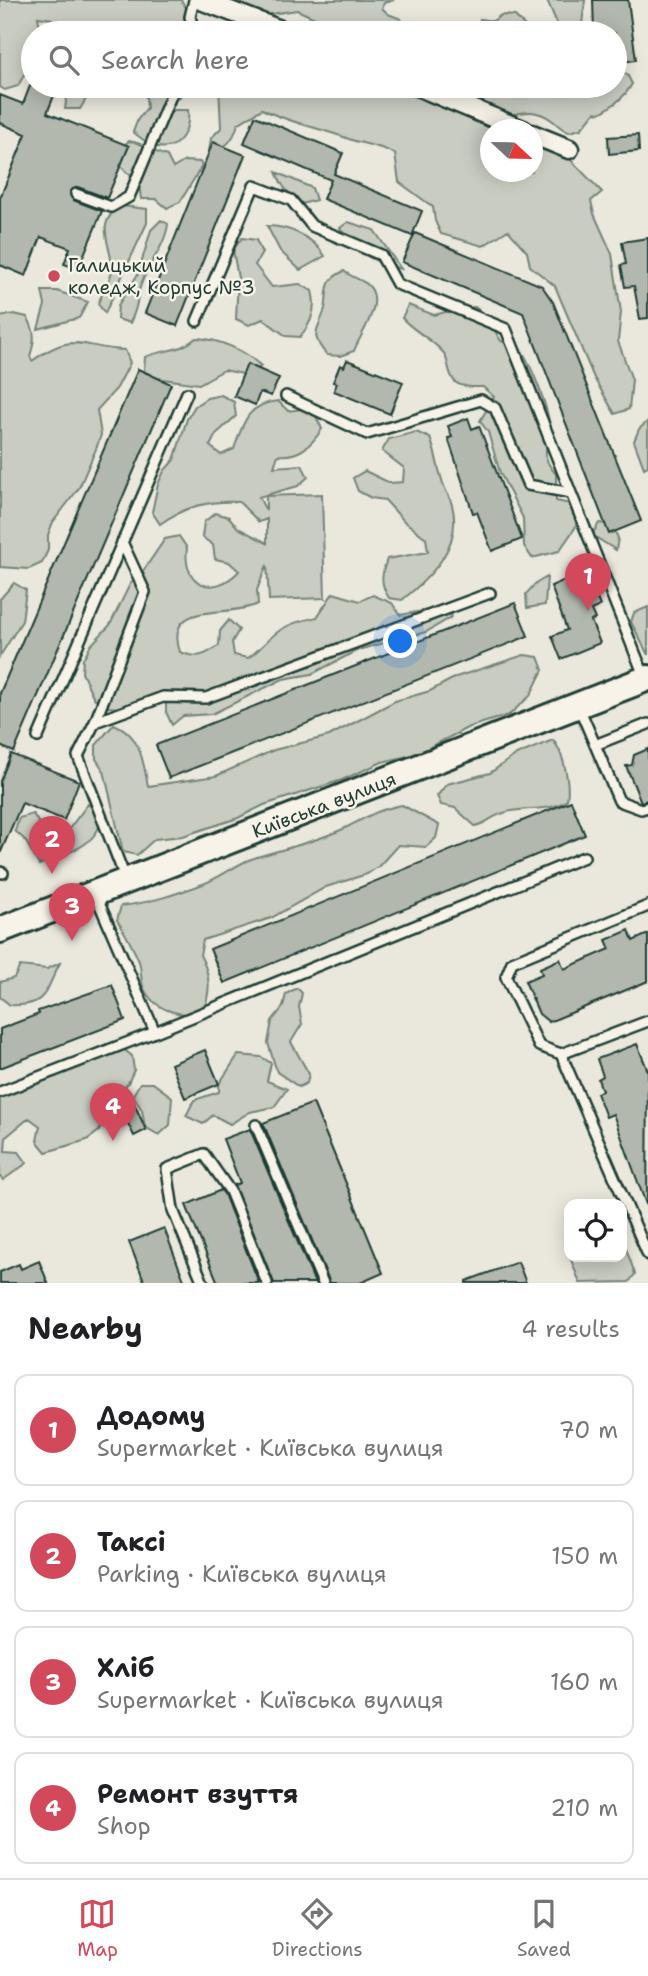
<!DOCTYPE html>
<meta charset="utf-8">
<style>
:root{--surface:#fff;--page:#f6f6f6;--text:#202124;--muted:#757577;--line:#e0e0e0;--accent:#d1495b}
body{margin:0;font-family:"Shantell Sans",sans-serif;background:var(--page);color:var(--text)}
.controls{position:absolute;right:21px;bottom:21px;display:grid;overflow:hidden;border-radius:14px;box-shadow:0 4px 18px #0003}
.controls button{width:63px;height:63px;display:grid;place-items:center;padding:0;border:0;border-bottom:2px solid var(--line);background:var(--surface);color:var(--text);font:35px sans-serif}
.compass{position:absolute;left:480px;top:119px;width:63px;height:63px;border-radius:50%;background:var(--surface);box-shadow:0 4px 18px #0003;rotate:112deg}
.you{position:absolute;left:401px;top:642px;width:24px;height:24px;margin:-18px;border:5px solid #fff;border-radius:50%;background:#1a73e8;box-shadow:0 0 0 10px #1a73e833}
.badge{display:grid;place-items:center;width:46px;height:46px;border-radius:50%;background:var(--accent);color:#fff;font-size:23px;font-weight:700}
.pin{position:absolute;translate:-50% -58px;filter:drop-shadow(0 2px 4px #0008)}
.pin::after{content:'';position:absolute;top:37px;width:24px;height:21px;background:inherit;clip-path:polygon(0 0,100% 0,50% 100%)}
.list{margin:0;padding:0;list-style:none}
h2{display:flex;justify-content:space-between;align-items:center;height:91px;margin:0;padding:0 28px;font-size:30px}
h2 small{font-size:23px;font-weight:400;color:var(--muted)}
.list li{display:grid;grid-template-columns:46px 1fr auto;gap:21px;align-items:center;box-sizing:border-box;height:112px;margin:0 14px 14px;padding:0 14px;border:2px solid var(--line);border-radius:14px}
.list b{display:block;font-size:26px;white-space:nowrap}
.list p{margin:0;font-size:23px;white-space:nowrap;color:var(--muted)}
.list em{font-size:23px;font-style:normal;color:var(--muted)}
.icon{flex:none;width:38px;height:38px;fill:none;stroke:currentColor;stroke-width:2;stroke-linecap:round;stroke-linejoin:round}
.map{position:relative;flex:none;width:648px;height:1283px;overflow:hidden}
.search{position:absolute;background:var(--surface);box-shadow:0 4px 18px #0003;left:21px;right:21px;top:21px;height:77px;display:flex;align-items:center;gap:18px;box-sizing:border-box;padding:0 24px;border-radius:38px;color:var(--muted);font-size:26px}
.sheet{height:595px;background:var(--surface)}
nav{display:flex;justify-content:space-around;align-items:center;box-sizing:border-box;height:98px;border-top:2px solid var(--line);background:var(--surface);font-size:19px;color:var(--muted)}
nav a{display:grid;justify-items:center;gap:4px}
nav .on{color:var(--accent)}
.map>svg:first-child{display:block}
</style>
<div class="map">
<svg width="648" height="1283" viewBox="0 0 648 1283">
<rect width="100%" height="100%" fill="#eae8dd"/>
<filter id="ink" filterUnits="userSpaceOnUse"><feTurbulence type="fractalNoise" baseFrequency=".0143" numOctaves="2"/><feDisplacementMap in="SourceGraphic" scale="14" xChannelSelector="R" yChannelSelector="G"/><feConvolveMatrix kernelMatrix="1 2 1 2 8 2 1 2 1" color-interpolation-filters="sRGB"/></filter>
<g filter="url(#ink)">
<path fill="#c8ccc1" stroke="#74847a" stroke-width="2" d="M0,0H181L192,17V33H63L52,19L38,17L41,33H33V58L18,86L5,90L0,87Z
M228,0H394L384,3L382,8L388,14L401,19L409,31L418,27L434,33H333V21L317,19L297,10L258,16Z
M547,0H585L582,24L587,33H561Z
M501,15L515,16L532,33H478L480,19L493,21Z
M615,72L627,74L632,84C624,98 614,105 600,113L595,112L581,129L569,132C557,128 554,117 537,113C524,109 513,117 500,115C482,113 460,97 447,86H554L563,95L567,92L562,86H615Z
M68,86H94L80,109H65Z
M145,86H187L179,98L167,105L165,118L174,110H188C190,128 181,151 158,147C149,146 140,137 133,132L138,119L147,108Z
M219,86H398L515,129L490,130V172H532L533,139L565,154L602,192L591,201L594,214L612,254L621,312L618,341L632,380L629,409L615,414L594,378L555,286L530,266L527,252L508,230L483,246L441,234L435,221L433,207L399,182L395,154C380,145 365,145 349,139C320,128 290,123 262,109L238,124C233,141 227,148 209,152L211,138L221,128Z
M129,141C145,143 152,152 167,156L173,168L185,161L200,162L202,166L180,202L167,208L156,199H141L138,177L127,173L118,163L119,149Z
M276,172L312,188L316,200L302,204C289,195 282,187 276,172Z
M122,206L147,209V223L105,313L98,304C101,294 108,287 110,278C119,252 88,224 122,206Z
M161,220L168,224C165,249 144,268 139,291C137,303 136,311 130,323L117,319L118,305L138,274L151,230Z
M348,222L374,230L401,269C377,263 350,251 340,228Z
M267,226C289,226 313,237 325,256L300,270L280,251Z
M242,238L256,240L262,253L255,265L272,287L300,284L312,291C317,308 312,323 300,337L286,336L263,319L249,325L236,319L238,278L233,250Z
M344,271C351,277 362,280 368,285C386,302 360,334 354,351L340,356L327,355C305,330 323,328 326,303C327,286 327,279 344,271Z
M42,291H57L88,302L79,318L38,329L45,305Z
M408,305L434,315L461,308L475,307L486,316L501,341C506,343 512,344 517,346C528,353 548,409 549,423C552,446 536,452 556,474V501L570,504L579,514L575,528L559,551L532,558L524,546L523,518L500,473L488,432L480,421L494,397L483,387C474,387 463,388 455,382C448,374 449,364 445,355C437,342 414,332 402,318Z
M14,314L27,317C36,331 35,341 30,356L32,361C75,330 79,348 125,350L130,363L117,388L97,410L101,435L96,449L79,488L53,522L48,535V550L42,563L29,569L0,567V317Z
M196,338C218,339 245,350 261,366L252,376L224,370L199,384L156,378L144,371L145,357C164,349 180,352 196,338Z
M221,395L234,402L236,416L216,434L210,446L221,455L234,449C243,423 247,404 278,401L288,411L302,409L315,414L322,429C311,446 299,457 278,455L274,467L302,465L308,477L298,486L259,497L266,511V496L322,494L325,598L269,600L267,565L257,590L258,604C228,619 163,599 180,652C197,659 205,656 219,645L220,631L229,620L239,630L232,642L234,655L248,658C260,650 267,639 279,631C290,623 304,620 317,617L333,593L360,601L373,595L392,603L400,615L456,605L450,618L426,632L358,650L312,674L283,679L212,714L183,716L172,725L166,712V698L148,697L123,708L105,707L94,698L82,673L83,659L90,646L110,625L130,584L141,574L165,539L179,536L187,548C182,586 214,598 239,571L229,562L215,559L213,545L202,537L204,522L215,513L229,517L238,528L267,543V519L259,522L239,502C211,500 183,507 160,524L152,512L158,484L164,471L174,460L187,419L195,406L207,398Z
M648,421V466L644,468L634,441L639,429Z
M416,432L430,438C436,452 437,466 442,480C444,489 450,497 452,505C463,546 431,577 402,600L389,598C380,584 381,575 387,559L428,552L426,538L404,521L385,500L371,498L358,491L353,478L365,471L390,483L403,482L404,468L382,451L389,439Z
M599,523L612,525L618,538L616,550L592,535Z
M547,577L545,605L527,608L526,594L535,584Z
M14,583L26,590L22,621L0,656V599Z
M648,607V655L631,622L634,613Z
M524,655L538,657L543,670L530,696L509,715L469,727L417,754L382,762L342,780L264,805L238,818L183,836L155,839L137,855L123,852L104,771L96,759V745L114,724C140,734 143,760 148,786L216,776L274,750L329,736L395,701L430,691L456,677Z
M553,740C564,753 570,784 567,800C546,814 523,805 501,814C491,817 486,824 475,826L455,808L441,805L437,796L447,784L490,773L514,756Z
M88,804L102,816C98,848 65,853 39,865L25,840L15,831L19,818L33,814L48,837L62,838Z
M402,805L439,825L436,838L426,847L398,845L379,866L367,874L326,887L271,918L203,940L200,955C211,975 211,991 203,1012C181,1018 152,1010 143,986C140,977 142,967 138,959C132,946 125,932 117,920L121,906C150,903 176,894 203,884C220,878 235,865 251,859C282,849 313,843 343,829C368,817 373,811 402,805Z
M60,963C45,990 48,1007 10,1005L0,997V982L14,978L20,966L47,969Z
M297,988L302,993L299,1007L302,1024L291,1042L309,1074L307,1083L299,1087L277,1072L268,1043L272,1021L283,1007L286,994Z
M106,1044L121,1047L132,1056L134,1070L128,1083L111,1106L99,1131L87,1140L46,1152L37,1141L40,1126L29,1118L6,1137L5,1151L19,1152L27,1163L3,1180L0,1177V1090L14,1081L54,1069Z
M238,1055L261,1057L271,1063L267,1081L287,1089L274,1107L250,1112L230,1124L213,1115L203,1124L186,1116L194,1100L219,1092V1084Z
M140,1083H153L172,1097L170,1125L159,1135L145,1127L142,1110L133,1095Z
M622,1237L635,1274L629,1282L580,1283L570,1257H622Z"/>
<path fill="#b2b8ae" stroke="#1f3d34" stroke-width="2" d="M593,0H628L636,60L615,63V33H594Z
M30,86H58L47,113L129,146L107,198L78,187L70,191L73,200L102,211L78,269L64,264L70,248L41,237L26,276L0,265V198L26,134L0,123V95L23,104Z
M255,116L343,153L334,174L422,211L412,236L323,199L331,180L244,143Z
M638,135L639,151L609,154L608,137Z
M213,142L245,155L177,326L145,313Z
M415,233L542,286L553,302L641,521L609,534L523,313L402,262Z
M648,238V318L640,319L634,286L625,287L621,265L626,264L622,242Z
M347,360L403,382L390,414L334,391L337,383L333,382L340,365L344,367Z
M247,364L279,378L271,396L260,392L255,405L234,396Z
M138,369L171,384L14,752L0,746V693Z
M468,418L472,429L479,426L522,539L492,551L477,512L473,513L448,438L452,437L448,426Z
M586,571L600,606L591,610L595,619L591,621L600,643L561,659L552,636L567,630L551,586Z
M515,603L528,636L169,778L156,745Z
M648,749V800L641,802L626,766L632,765L634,755Z
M11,754L79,781L64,820L22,803L0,854V781Z
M571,801L585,835L224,983L210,949Z
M629,930L633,941L648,934V981L549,1022L539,1014L525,981L542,974L540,968L560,959L564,969L610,949L606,940Z
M112,985L125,1020L0,1068V1029L39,1014L38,1011Z
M637,1044L648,1071L647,1207L613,1114L606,1117L597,1093L602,1091L598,1079L603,1076L597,1059Z
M205,1050L219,1084L185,1098L171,1064Z
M134,1103L146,1130L134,1136L121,1109Z
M313,1103L383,1273L360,1283H330L263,1123Z
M250,1129L315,1283H274L234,1185L240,1183L223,1139Z
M221,1190L224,1194L259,1283H218L186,1205Z
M164,1228L185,1283H145L129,1242Z
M39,1261L48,1283H0V1272L19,1264L21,1269Z
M518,1262L526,1283H466V1281Z"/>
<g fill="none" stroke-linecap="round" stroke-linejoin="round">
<defs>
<path id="service" d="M194,0L190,17L195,33
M76,194L111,207L129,197L175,86
M197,321L254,186L291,200L312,226L381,255L397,284L506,329L571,493
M286,396L367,434L481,400L495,408L528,485L571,493L645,678
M578,705L619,801L641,809L648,807
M95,722L145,592L122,542
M38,737L187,393
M595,745L648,724
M0,872L3,873
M126,880L78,756L95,722L163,697L206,698L490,593
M96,896L155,1032
M648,906L512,962L506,977L539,1046L561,1054L648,1021
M561,1054L648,1255
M0,1092L155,1032L584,857
M256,1125L323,1283
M203,1283L173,1210L167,1169L204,1154L230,1191L267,1283"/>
<path id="minor" d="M201,0L288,33
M417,86L523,130
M532,134L569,149"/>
<path id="secondary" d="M0,930L648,678"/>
</defs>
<use href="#service" stroke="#1f3d34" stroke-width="14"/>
<use href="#minor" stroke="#1f3d34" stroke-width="23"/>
<use href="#secondary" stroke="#1f3d34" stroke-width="30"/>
<use href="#service" stroke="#f7f3e8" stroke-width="9"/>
<use href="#minor" stroke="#f7f3e8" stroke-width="18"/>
<use href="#secondary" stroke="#f7f3e8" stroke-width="24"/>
</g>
</g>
<circle fill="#d1495b" stroke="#f7f3e8" stroke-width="2.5" cx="54" cy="276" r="7"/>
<g text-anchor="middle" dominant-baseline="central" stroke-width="5" stroke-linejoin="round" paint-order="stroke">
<g font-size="19" fill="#1f3d34" stroke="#f7f3e8" text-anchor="start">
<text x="68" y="265">Галицький<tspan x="68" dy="22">коледж, Корпус №3</tspan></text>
</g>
<g font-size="19" fill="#1f3d34" stroke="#f7f3e8">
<text transform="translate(324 805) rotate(-21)">Київська вулиця</text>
</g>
</g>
</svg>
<div class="controls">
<button><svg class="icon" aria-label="locate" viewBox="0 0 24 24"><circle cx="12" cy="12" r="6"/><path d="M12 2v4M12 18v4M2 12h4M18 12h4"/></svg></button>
</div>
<svg class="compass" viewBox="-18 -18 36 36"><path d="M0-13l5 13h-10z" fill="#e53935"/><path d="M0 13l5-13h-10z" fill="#757577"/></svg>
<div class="you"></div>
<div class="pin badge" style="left:588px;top:611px">1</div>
<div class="pin badge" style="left:52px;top:874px">2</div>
<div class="pin badge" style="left:72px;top:941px">3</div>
<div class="pin badge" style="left:113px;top:1141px">4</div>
<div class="search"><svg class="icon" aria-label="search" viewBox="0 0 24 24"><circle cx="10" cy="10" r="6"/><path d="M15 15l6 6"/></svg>Search here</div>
</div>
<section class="sheet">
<h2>Nearby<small>4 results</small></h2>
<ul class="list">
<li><span class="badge">1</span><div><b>Додому</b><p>Supermarket · Київська вулиця</p></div><em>70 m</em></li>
<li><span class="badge">2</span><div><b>Таксі</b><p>Parking · Київська вулиця</p></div><em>150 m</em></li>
<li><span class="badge">3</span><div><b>Хліб</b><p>Supermarket · Київська вулиця</p></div><em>160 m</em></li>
<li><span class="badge">4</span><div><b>Ремонт взуття</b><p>Shop</p></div><em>210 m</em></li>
</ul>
</section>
<nav>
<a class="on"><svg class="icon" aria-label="map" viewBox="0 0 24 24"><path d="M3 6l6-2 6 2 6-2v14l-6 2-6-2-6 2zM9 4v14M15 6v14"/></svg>Map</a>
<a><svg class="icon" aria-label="directions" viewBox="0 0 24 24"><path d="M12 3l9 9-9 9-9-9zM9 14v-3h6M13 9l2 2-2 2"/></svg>Directions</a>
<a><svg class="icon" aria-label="saved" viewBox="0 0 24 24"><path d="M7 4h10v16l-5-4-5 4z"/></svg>Saved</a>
</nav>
